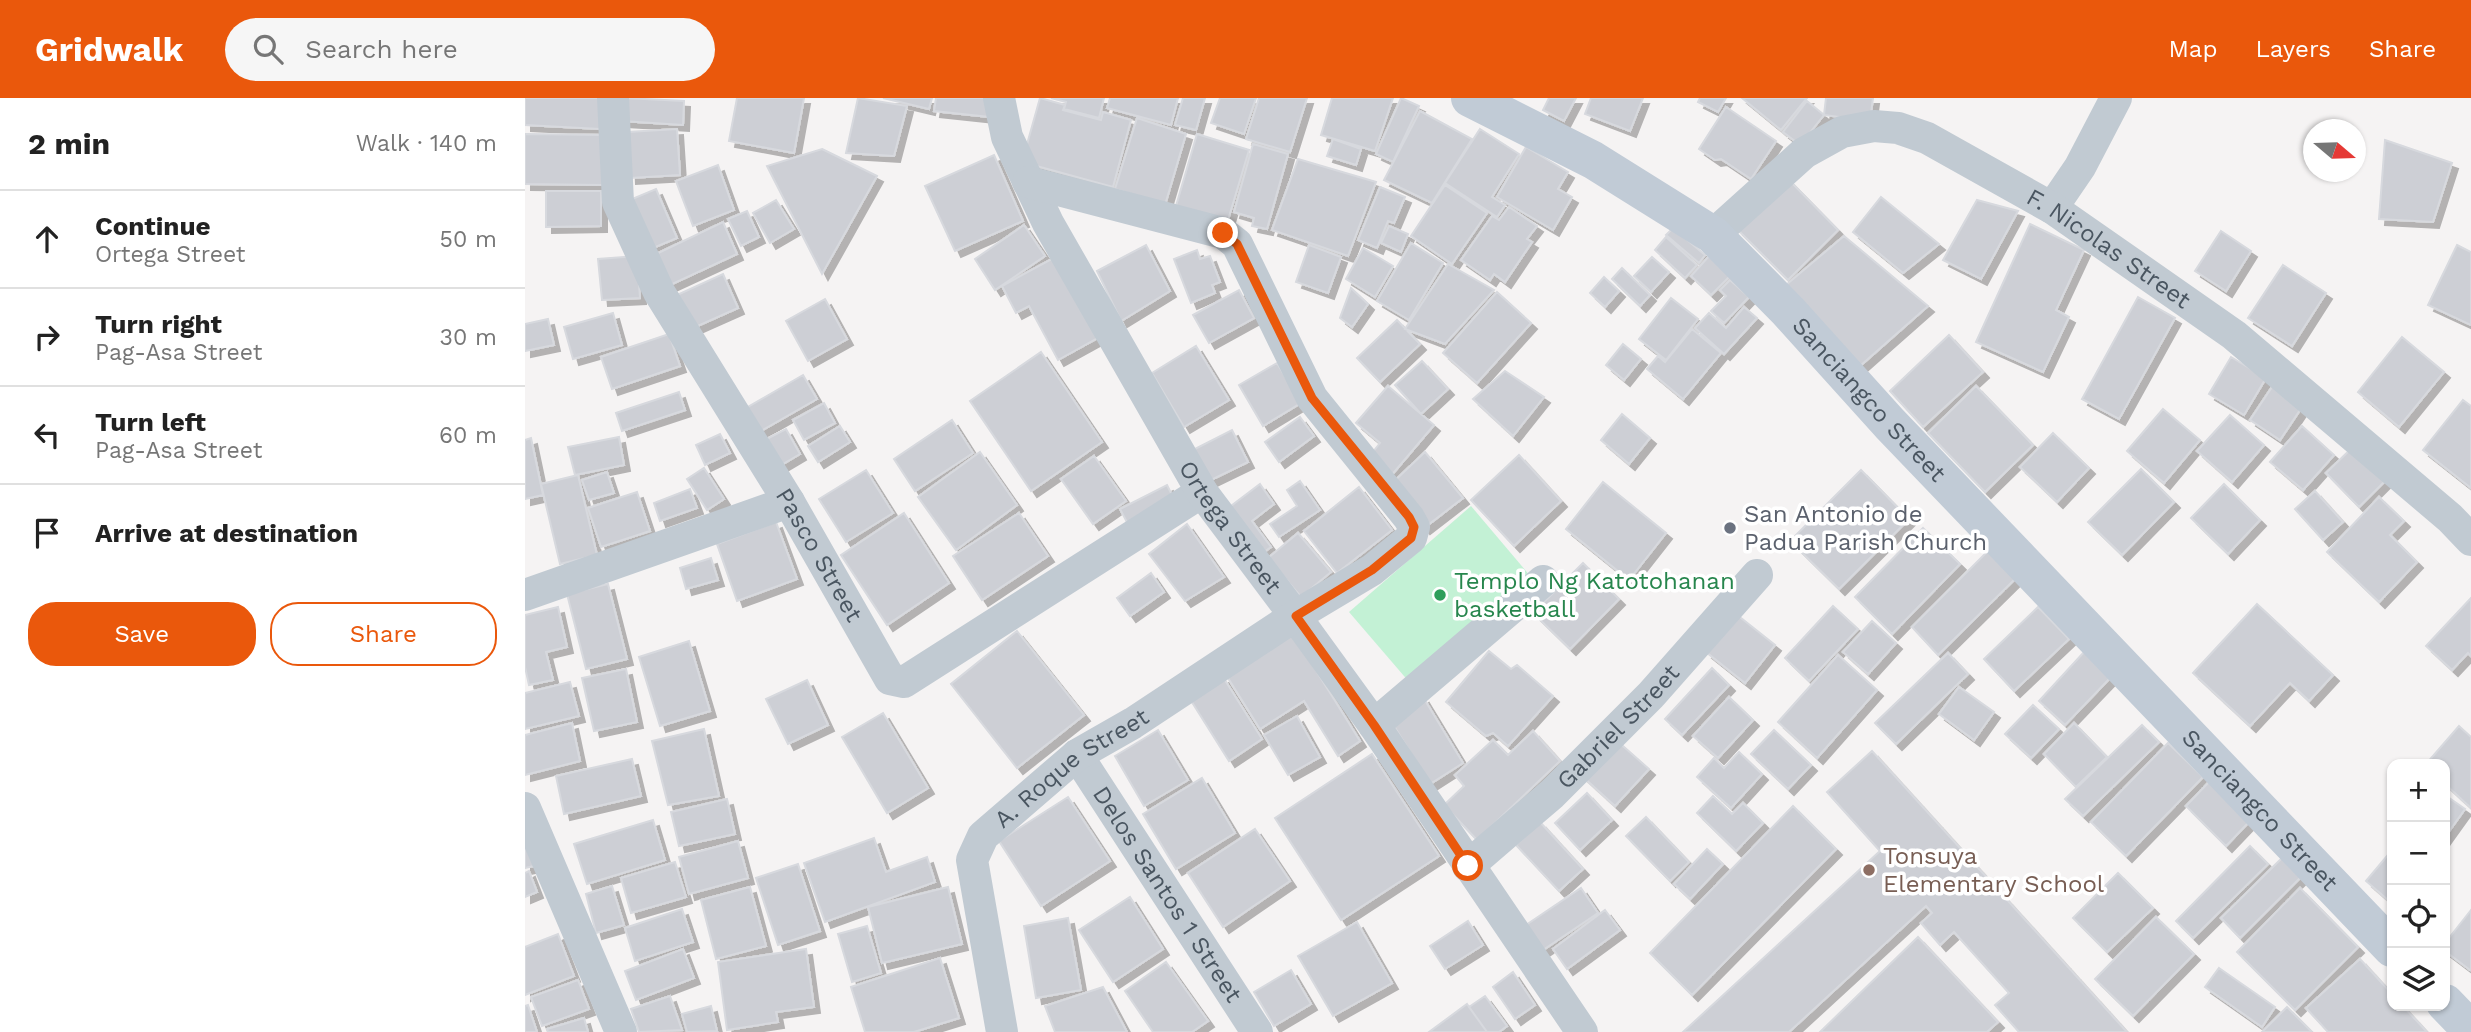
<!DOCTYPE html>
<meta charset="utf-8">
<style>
:root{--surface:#fff;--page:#f6f6f6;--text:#222;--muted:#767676;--line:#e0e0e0;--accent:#ea580c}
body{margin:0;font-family:"Work Sans",sans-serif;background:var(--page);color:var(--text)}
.controls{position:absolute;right:21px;bottom:21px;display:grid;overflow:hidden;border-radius:14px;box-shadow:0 2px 5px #0004}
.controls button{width:63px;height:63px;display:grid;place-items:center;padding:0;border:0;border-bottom:2px solid var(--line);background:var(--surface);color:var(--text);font:35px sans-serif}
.compass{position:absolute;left:1778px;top:21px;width:63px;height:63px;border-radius:50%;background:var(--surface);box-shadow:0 2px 5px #0004;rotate:109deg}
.stop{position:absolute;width:21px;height:21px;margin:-16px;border:5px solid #ea580c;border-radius:50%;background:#fff}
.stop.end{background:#ea580c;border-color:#fff;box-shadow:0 2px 7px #0008}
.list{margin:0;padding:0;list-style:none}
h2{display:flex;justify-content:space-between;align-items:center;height:91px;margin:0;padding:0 28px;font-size:30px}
h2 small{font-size:23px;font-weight:400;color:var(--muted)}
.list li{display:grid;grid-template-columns:46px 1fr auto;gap:21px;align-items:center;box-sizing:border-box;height:98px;padding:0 28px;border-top:2px solid var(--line)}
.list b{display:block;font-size:26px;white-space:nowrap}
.list p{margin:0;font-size:23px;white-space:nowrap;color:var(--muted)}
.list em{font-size:23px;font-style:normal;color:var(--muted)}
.actions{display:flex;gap:14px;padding:21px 28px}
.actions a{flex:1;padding:16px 0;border:2px solid var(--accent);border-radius:28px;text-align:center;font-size:24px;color:var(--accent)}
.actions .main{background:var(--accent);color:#fff}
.icon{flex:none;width:38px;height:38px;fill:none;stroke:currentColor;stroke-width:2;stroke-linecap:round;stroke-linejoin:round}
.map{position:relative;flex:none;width:1946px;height:934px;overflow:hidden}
header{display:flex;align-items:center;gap:42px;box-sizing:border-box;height:98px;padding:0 35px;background:var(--accent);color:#fff}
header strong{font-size:33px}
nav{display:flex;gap:38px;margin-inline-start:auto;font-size:24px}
.search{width:490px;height:63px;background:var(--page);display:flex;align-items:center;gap:18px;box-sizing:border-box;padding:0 24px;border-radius:38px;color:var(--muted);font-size:26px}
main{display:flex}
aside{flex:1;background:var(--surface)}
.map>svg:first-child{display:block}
</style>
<header>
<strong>Gridwalk</strong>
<div class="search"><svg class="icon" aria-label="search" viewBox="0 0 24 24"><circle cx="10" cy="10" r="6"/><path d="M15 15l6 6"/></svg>Search here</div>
<nav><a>Map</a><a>Layers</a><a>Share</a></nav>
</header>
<main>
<aside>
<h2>2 min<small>Walk · 140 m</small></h2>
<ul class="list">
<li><svg class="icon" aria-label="ahead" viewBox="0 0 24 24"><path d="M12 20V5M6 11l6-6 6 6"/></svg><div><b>Continue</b><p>Ortega Street</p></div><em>50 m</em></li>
<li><svg class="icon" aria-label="right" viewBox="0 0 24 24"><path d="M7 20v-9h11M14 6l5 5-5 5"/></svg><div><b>Turn right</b><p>Pag-Asa Street</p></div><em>30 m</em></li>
<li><svg class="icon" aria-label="left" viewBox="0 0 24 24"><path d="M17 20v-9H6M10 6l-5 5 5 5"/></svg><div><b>Turn left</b><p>Pag-Asa Street</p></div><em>60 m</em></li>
<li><svg class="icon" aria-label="arrive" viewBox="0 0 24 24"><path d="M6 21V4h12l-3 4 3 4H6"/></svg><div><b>Arrive at destination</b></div></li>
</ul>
<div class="actions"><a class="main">Save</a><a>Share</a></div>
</aside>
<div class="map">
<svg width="1946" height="934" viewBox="0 0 1946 934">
<defs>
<filter id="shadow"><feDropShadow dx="6" dy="6" stdDeviation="0" flood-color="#0004"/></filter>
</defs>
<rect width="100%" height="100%" fill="#f5f3f3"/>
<path fill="#c3f1d5" d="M946,408L1006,479L885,585L824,514Z"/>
<path fill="#cdcfd5" stroke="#d7d9de" stroke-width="2" filter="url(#shadow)" d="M0,0H77L75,31L0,27Z
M99,0L159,3L158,27L97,23Z
M212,0H279L269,55L204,43Z
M333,0L382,8L369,58L321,55Z
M358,0H407L404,11Z
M411,0H462L465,19L409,13Z
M515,0L540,7L538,12L576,22L578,14L606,22L588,89L497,64Z
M526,0H579L574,20L539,11L541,4Z
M585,0H653L646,27L582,10Z
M658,0H680L671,32L650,27Z
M695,0H731L719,36L686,25Z
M734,0H782L765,54L721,41Z
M807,0H868L850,53L796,37Z
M876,0L894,8L868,64L851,56Z
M1024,0H1051L1039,23L1018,12Z
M1066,0H1118L1105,33L1060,16Z
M1175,0H1201L1193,14L1173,4Z
M1217,0H1282L1256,32Z
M1301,0H1348L1345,23L1299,17Z
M1282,3L1299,17L1275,47L1258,34Z
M1201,9L1251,43L1226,81L1196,61L1190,62L1174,51Z
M895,13L947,41L907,105L859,82Z
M612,20L661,36L640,107L590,91Z
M152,31L155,77L105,80L103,34Z
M955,31L994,56L967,99L980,107L972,119L920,85Z
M0,36L78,37L77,87L0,86Z
M672,36L724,52L703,122L651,108Z
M808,41L836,51L831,67L802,58Z
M1860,42L1927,65L1908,124L1854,121Z
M728,46L763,56L742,131L727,128L729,120L709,114Z
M1001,49L1043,74L1033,91L1047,99L1028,132L972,99Z
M297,51L352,78L297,176L242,68Z
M469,57L498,123L430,153L400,88Z
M773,61L851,84L823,158L747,132Z
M193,67L209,112L168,128L151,83Z
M1262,80L1313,132L1263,182L1212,131Z
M920,87L962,115L927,166L886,138Z
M855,89L880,99L869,125L863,123L852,150L833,142Z
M131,91L152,140L121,153L100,104Z
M21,93H76V128L21,129Z
M1356,99L1414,146L1378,175L1328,134Z
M251,102L269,131L245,145L228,115Z
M1452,102L1493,113L1456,181L1418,162Z
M984,109L1012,128L1002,141L1007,144L980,184L969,176L965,182L936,162L967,118L974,122Z
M222,113L234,139L216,148L203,121Z
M198,124L212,156L143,188L129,157Z
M1505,126L1559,152L1531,212L1544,219L1518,274L1451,244Z
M499,127L520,158L470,192L450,161Z
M864,128L883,136L876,154L856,145Z
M1148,130L1180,157L1174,165L1141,137Z
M1696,133L1726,153L1701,193L1670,173Z
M1319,138L1403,208L1335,268L1261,187Z
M1141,139L1172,167L1160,180L1130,152Z
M886,145L918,165L884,222L852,203Z
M621,147L645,193L596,223L572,173Z
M784,147L816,159L803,195L771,184Z
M1932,147L1946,154V227L1903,207Z
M838,150L868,168L850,199L821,181Z
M672,152L675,161L685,158L695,184L687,187L690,195L666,205L649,161Z
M534,157L578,237L533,262L504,208L491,215L477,188Z
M1185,157L1206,177L1186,197L1166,178Z
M112,158L115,200L77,202L73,161Z
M1127,159L1144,174L1126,194L1109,178Z
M923,166L969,192L920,246L880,231Z
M1758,167L1801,195L1767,248L1723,220Z
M1097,170L1125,197L1115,208L1087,181Z
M198,176L213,210L166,231L152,197Z
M1079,179L1094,193L1080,209L1065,195Z
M1205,182L1224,199L1199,225L1186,213L1201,198L1195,192Z
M826,190L843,206L827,229L815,220Z
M714,192L729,220L684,245L668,217Z
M972,194L1006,225L952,285L918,255Z
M1613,199L1650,220L1594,321L1557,301Z
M1146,200L1173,221L1141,262L1114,241Z
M300,201L322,241L283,263L261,223Z
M1219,209L1232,220L1199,256L1170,230L1184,215L1201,230Z
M88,215L97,247L48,261L39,229Z
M23,221L29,247L0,253V226Z
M872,222L895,246L855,284L832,260Z
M1167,231L1196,255L1158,301L1122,271L1133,258L1140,264Z
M144,236L155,268L87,291L76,259Z
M1424,237L1458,274L1398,329L1365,293Z
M1877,239L1919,274L1874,329L1833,294Z
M1098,246L1116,261L1099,282L1081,267Z
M671,248L704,302L659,329L627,275Z
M516,254L577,344L506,393L445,303Z
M1706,259L1741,280L1719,317L1684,296Z
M897,263L923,291L896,316L870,287Z
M752,265L776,305L738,328L714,287Z
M980,273L1019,299L988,338L948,301Z
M278,277L292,301L229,337L216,313Z
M1749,286L1779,306L1755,342L1725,322Z
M863,288L909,327L865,379L843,360L855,345L831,325Z
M1451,288L1508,347L1460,394L1403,335Z
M154,294L160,312L97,333L91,315Z
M1938,302L1946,308V390L1898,352Z
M299,305L310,325L279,342L268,322Z
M1638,311L1675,342L1639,385L1602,353Z
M1097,316L1125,340L1104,366L1076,342Z
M1705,317L1739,347L1707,384L1672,353Z
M775,319L789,338L754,364L740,344Z
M427,322L448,355L390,393L369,361Z
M315,328L325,344L293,364L283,348Z
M1777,328L1809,357L1778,392L1745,364Z
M261,331L275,356L246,373L232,346Z
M707,332L723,364L682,384L666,353Z
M1528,335L1564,370L1532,404L1495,369Z
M195,336L205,355L180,367L171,347Z
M94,339L99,367L50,377L43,349Z
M6,340L18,397L0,401V342Z
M1829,348L1862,381L1834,409L1801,375Z
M455,354L492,407L431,452L393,399Z
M900,354L938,400L899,430L864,388Z
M994,357L1036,403L989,448L946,402Z
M569,358L601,403L568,426L536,381Z
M179,370L199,401L182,412L162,381Z
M1616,371L1649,404L1597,457L1563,424Z
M341,372L368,415L321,444L294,401Z
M1336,372L1384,421L1314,491L1265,443Z
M82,374L89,395L64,402L57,382Z
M53,377L72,457L35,466L16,386Z
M775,383L795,412L754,439L745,426L772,408L762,392Z
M1078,384L1141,435L1104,482L1041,431Z
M735,386L749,406L727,423L746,449L735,457L702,411Z
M1699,386L1735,422L1703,456L1666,420Z
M642,387L652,407L605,430L595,411Z
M834,389L867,432L812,475L779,433Z
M165,391L172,410L135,423L129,405Z
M1790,393L1818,424L1798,442L1770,411Z
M112,394L125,433L76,449L63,410Z
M1854,399L1879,423L1865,437L1892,464L1854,504L1802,454Z
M379,415L424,485L362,527L316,457Z
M494,415L523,458L457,502L428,458Z
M251,424L272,481L212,503L192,446Z
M662,426L699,479L660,503L624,456Z
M1398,430L1435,466L1367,536L1330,499Z
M773,435L806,474L776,499L743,460Z
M1463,453L1490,481L1413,557L1387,529Z
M186,460L193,482L161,491L155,470Z
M1058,465L1094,501L1045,551L1008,515Z
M626,475L639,494L605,518L592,500Z
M83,486L102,561L61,571L42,496Z
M1946,500V558L1943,555L1927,572L1901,548Z
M1732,506L1808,577L1784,603L1765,585L1725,628L1668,575Z
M1308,508L1333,531L1284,583L1260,560Z
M33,509L42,549L21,554L28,582L4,587L0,569V517Z
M1513,509L1544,541L1489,593L1459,561Z
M1211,516L1250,547L1220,585L1181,554Z
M1347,523L1371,545L1343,576L1318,554Z
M764,529L835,643L813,658L779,603L735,631L698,572Z
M492,533L559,617L492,670L426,586Z
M164,543L185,613L135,628L114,559Z
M964,553L986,571L992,567L1028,598L983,648L968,635L961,638L921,604Z
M1560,553L1587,578L1540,627L1514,603Z
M1423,555L1443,576L1371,646L1350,625Z
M1313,557L1352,592L1292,660L1253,624Z
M1187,570L1204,587L1157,637L1140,621Z
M101,571L112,624L69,633L57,580Z
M698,579L737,641L704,663L665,601Z
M282,582L303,627L263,646L241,601Z
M45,584L54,618L0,631V595Z
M1434,589L1469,614L1449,642L1414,616Z
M898,599L938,665L905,686L864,620Z
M1204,599L1228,622L1193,660L1168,638Z
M1508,607L1534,631L1506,660L1480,636Z
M358,615L403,690L362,715L317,639Z
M772,618L795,659L763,677L739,637Z
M47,625L55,663L0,677V637Z
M1549,625L1582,659L1551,689L1519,656Z
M1617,627L1634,644L1558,718L1540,701Z
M1934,628L1946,639V710L1920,686V666H1901Z
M179,631L194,698L143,707L127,643Z
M633,632L663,682L619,708L590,658Z
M1249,632L1286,667L1263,691L1226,656Z
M1008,633L1035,663L952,742L919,707L939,688L930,677L968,642L983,657Z
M1090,641L1124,671L1090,708L1057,678Z
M1643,645L1678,679L1601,758L1566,724Z
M1347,653L1602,934H1494L1470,907L1484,895L1429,834L1415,847L1396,825L1407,815L1401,808L1264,934H1158L1355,753L1302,694Z
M1214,654L1237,676L1206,710L1172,679L1189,660L1199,670Z
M847,656L914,758L816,822L750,720Z
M107,661L116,698L39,716L31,678Z
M677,680L710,735L651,771L618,716Z
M1684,684L1724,724L1701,748L1661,708Z
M1062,695L1087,722L1055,752L1030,725Z
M1920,697L1940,711L1920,739Z
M1188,698L1207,716L1218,705L1238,725L1211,753L1172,715Z
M543,699L585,763L516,808L474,743Z
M202,701L210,736L154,748L146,714Z
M1268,708L1311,751L1167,897L1125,855Z
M1121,719L1164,764L1145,783L1101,738Z
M128,722L140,762L62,786L49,746Z
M1015,724L1058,771L1034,793L991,747Z
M730,731L765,783L698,829L663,775Z
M349,740L361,774L402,759L410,784L300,824L279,765Z
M0,742L9,768L0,770Z
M213,743L223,780L164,796L154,759Z
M1725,748L1743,766L1668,840L1651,823Z
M1182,751L1198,766L1165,801L1149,786Z
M1867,752V797L1863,802L1841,783Z
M1758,759L1777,778L1715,840L1696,820Z
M150,764L161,799L106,815L96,780Z
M273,766L295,833L253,847L231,780Z
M4,773L12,794L0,799V775Z
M1593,775L1628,810L1582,854L1548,820Z
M87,788L99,827L71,835L61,796Z
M225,789L241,848L191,861L176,802Z
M423,789L437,846L357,865L343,809Z
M1056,790L1073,815L1018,852L1001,827Z
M1775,790L1833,849L1770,912L1712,854Z
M605,799L638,851L588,884L554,832Z
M157,811L168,844L110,863L100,830Z
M1080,812L1095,832L1042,871L1028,851Z
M1946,812V871L1945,872L1920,853V845Z
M1631,819L1669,856L1608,918L1570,881Z
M543,820L556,892L511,900L499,828Z
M943,823L958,847L920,871L905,848Z
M832,824L867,885L808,918L773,858Z
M342,828L356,875L327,884L313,836Z
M33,836L49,878L0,897V849Z
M1393,839L1473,924L1462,934H1295Z
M158,851L169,880L111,902L100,873Z
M281,851L289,909L251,914L253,924L202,932L193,864Z
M415,860L434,920L389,934H340L326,889Z
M1835,861L1867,896V908H1878L1902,934H1803L1781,910Z
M641,864L683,923L667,934H628L600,893Z
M1694,870L1750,909L1737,929L1680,889Z
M766,872L786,906L749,928L729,894Z
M988,874L1010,907L990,921L968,889Z
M53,882L64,911L17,928L6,899Z
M578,889L602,934H530L520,908Z
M145,898L157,932L114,934L106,911Z
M960,898L982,928L974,934H962L944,909Z
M942,906L962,934H904Z
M3,907L12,934H0V908Z
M186,908L192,933L162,934L157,916Z
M1762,909L1787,934H1737Z
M59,920L63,934H23L22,931Z"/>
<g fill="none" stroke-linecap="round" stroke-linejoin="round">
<g stroke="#c1cad2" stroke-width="32">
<path id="s1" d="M88,0L93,104L134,194L264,404L365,581L379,584L677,394"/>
<path id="s2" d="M474,0L482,39L523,125L677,394L770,518L849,627L1057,934"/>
<path d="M1527,110L1555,69L1591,0"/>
<path id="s3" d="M1188,137L1279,55L1317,34L1349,28L1373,30L1402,40L1527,110L1709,237L1925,420L1946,442"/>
<path d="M0,497L264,404"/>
<path d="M849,627L1018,483"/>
<path id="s4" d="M552,657L732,934"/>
<path d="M0,710L96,934"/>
<path id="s5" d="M943,768L1027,696L1126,597L1232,477"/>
<path id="s6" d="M477,934L447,762L458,738L552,657L608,625L770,518L847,472L886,440L889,429L884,420L787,300L712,146L698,135L503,84"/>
</g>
<g stroke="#c1cbd6" stroke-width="38">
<path id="s7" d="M945,0L1068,62L1188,137L1263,213L1365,326L1867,850"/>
<path d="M1920,905L1946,932"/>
</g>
</g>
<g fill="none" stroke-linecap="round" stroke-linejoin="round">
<path stroke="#ea580c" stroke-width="9" d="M698,135L712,146L787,300L884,419L889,429L886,440L847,472L771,518L849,627L943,768"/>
</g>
<circle fill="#6b7280" stroke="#fff" stroke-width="2.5" cx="1205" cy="430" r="7"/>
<circle fill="#2e9e5b" stroke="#fff" stroke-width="2.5" cx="915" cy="497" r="7"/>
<circle fill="#8d6e63" stroke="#fff" stroke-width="2.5" cx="1344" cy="772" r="7"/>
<g text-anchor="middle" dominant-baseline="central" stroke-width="7" stroke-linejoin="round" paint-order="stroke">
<g font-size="24" fill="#4a5661" stroke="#fff">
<text stroke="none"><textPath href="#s3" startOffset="466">F. Nicolas Street</textPath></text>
<text stroke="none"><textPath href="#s7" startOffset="506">Sanciangco Street</textPath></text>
<text stroke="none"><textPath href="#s2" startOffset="490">Ortega Street</textPath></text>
<text stroke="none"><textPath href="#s1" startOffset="511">Pasco Street</textPath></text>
<text stroke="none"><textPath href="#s5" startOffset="205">Gabriel Street</textPath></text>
<text stroke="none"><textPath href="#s6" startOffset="313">A. Roque Street</textPath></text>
<text stroke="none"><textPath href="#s7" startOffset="1073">Sanciangco Street</textPath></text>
<text stroke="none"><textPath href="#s4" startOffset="166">Delos Santos 1 Street</textPath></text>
</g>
<g font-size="24" fill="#5b616d" stroke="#fff" text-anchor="start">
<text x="1219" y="416">San Antonio de<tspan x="1219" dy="28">Padua Parish Church</tspan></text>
</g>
<g font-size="24" fill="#27864d" stroke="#fff" text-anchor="start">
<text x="929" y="483">Templo Ng Katotohanan<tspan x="929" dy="28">basketball</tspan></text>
</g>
<g font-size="24" fill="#785e54" stroke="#fff" text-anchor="start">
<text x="1358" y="758">Tonsuya<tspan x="1358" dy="28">Elementary School</tspan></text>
</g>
</g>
</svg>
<div class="controls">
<button>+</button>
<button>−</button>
<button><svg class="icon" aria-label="locate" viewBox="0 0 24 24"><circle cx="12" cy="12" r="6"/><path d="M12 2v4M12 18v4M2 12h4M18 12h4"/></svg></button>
<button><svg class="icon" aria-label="layers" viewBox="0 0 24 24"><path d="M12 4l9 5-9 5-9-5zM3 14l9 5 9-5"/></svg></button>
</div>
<svg class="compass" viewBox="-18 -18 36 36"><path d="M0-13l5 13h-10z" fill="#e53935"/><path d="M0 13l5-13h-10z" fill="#767676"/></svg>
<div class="stop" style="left:943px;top:768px"></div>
<div class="stop end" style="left:698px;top:135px"></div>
</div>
</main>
